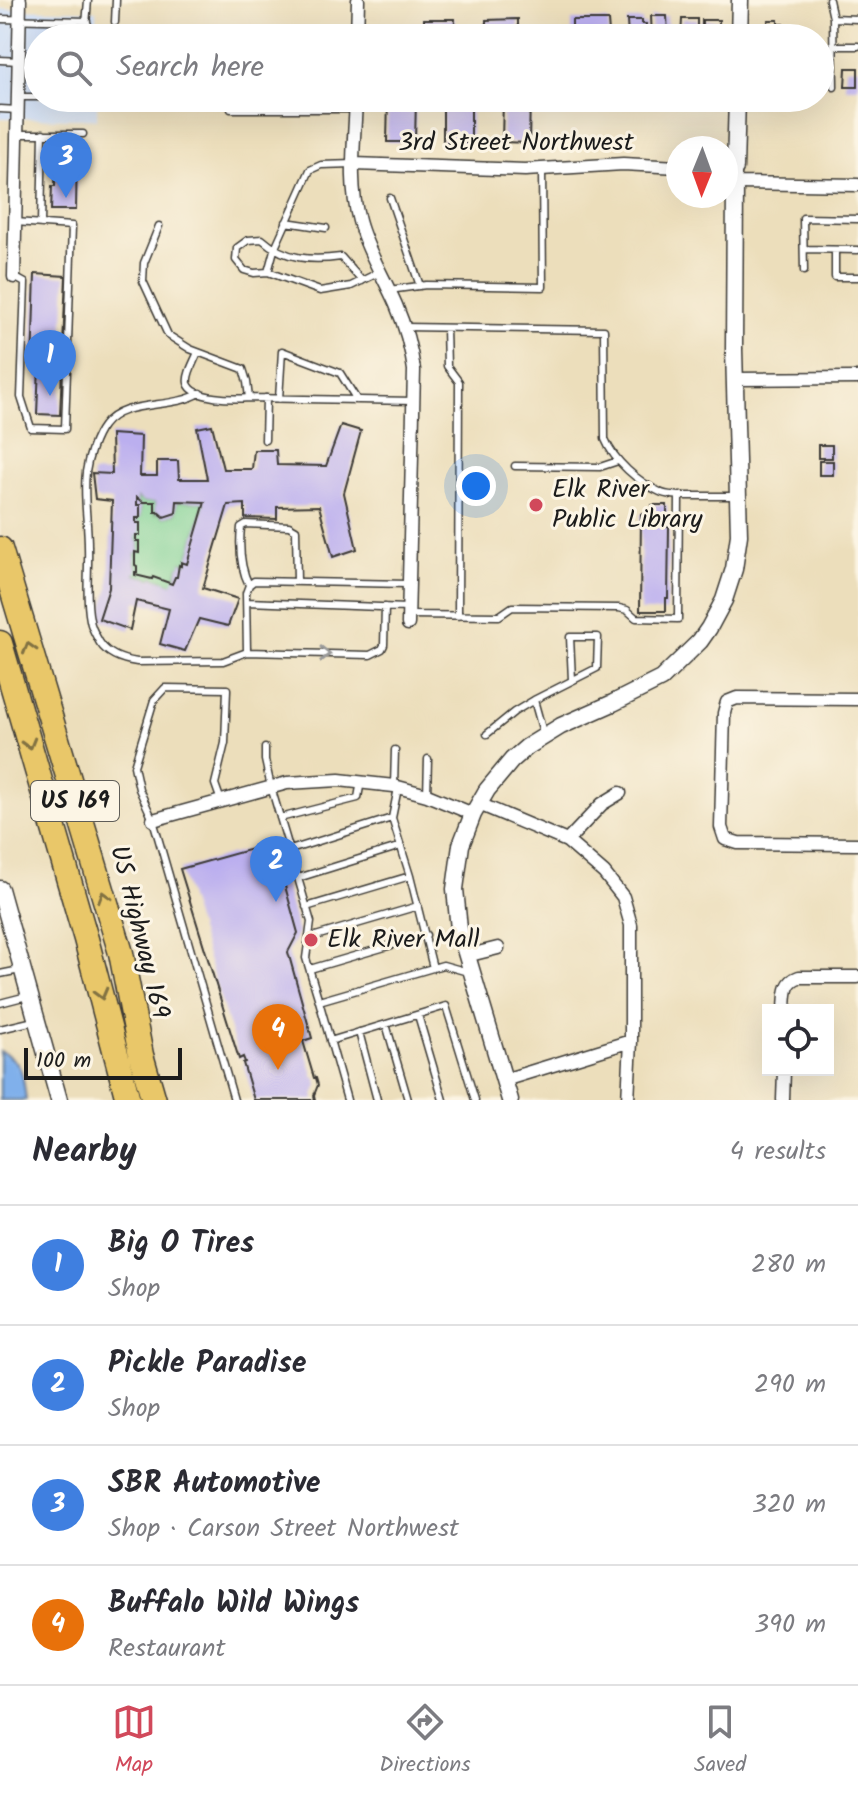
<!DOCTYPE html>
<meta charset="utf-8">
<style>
:root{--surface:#fff;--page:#f2f2f3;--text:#2b2b33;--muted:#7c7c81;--line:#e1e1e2;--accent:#d1495b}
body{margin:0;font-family:Kalam,sans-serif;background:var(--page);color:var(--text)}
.controls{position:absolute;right:24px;bottom:24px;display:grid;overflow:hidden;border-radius:0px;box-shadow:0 8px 32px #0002}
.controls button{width:72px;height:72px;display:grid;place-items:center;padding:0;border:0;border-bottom:2px solid var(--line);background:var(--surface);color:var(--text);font:40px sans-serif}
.compass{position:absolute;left:666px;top:136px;width:72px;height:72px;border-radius:50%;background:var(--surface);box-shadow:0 8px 32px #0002;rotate:181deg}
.scale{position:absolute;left:24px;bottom:20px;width:158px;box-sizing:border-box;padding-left:8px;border:4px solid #1c1c1c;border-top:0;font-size:22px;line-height:28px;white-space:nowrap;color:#1c1c1c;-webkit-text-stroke:6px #fcf5e5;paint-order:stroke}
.you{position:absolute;left:476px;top:486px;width:28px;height:28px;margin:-20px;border:6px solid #fff;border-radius:50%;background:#1a73e8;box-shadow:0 0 0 12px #1a73e833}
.badge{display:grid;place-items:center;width:52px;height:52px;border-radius:50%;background:var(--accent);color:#fff;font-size:26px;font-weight:700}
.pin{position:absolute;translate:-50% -66px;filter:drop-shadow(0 2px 4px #0008)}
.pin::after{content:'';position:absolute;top:42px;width:28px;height:24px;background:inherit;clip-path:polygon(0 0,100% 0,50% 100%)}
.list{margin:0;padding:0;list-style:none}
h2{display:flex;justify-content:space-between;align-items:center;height:104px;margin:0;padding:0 32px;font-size:34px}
h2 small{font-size:26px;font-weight:400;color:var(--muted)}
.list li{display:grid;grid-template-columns:52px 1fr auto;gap:24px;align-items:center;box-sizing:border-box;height:120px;padding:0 32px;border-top:2px solid var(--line)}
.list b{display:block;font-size:30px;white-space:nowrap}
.list p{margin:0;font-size:26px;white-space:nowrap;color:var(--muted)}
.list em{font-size:26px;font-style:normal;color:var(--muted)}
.icon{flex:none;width:44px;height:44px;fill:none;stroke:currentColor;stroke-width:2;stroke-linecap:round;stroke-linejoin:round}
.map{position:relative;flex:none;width:858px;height:1100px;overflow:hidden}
.search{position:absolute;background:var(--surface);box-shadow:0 8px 32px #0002;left:24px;right:24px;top:24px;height:88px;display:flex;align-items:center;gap:20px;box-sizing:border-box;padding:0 28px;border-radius:44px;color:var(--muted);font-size:30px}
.sheet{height:584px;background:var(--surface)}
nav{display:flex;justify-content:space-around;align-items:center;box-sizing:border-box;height:112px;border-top:2px solid var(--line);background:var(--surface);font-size:22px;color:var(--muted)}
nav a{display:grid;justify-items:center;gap:4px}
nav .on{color:var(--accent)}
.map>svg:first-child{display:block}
</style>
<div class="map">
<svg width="858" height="1100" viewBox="0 0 858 1100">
<rect width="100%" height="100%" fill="#fcf5e5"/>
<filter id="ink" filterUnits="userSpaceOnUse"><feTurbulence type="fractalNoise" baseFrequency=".0125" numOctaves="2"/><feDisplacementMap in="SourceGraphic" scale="16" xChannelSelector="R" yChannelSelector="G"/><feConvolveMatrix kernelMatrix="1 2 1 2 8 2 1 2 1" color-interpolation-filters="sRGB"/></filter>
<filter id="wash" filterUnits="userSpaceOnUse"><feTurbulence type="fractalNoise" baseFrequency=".006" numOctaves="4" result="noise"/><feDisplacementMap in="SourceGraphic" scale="32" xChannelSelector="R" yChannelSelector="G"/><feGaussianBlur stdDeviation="1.8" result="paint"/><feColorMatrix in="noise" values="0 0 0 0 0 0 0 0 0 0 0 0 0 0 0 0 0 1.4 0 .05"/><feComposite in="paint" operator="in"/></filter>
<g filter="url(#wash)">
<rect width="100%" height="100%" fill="#ecdebb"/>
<path fill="#c9dcf9" d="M0,9L96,11V38H38V98H97V119L0,118Z"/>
<path fill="#7cd093" stroke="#4c7658" stroke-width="2" d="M137,497L143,502H155V514L158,512L164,517L176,513L177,501L205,502L187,564L182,562L181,566H179L174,585L153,577L152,579L135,575L137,566L135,565V552H139V541H136V535H139V523H136V518L140,517V506L137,505Z"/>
<path fill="#80b0eb" stroke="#4e6684" stroke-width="2" d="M0,1051C24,1061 23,1077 26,1100H0Z"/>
<g id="blocks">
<path fill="#bbafef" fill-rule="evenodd" d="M651,16H667L668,35L652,38Z
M424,19H455L454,37L424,36Z
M518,19V38H486V20Z
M682,19H697V38H681Z
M572,20H608L609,33H586V38H572Z
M627,20H642V24H646L644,38H628Z
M702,20H719V38H702Z
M768,20H778V24H784V38H768Z
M846,68H858V87H845Z
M211,98H268V103L217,104Z
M388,98H416L415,142H387Z
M443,98H471V143H443Z
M503,98H530L529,143L502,142Z
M56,149L77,150L76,210H51L52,186H55Z
M35,274L66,276L60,415L37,414L39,366H32Z
M212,425L223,469H252L254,450H276L277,465L326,466L341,425L361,431L344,493L357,549L333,557L319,506L277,507V519L245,518V504L228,505L203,588L238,599L228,626L199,619L185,651L160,644L169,609L136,601L130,630L99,619L109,588L112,501L95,499L92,473L112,474L111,434L141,436L140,476H157V461H178L179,479H207L197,428ZM137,497L143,502H155V512H158L164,517L176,513L177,501L205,502L187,564L181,562V566L179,565L177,577H175L172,584L153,577L152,579L135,575V572H137V566L135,565V552L139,553V541H136V535H140V523H136V518H140V505H137Z
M818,445H832V458H818Z
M819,461H833V475H819Z
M652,505H667V527H669L668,598H666V611H640L641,514H652Z
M273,843L298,933L288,952L312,1038L303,1041L314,1078H316L318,1085L314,1095L315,1100H254L243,1063L245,1062L243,1057L239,1059L180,869Z"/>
</g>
</g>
<g filter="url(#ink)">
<use href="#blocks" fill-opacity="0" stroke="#3b3934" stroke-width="2"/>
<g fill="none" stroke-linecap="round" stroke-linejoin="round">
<defs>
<path id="service" d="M829,0L833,18L834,87
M833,18L858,19
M0,19L87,21
M87,22L90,31V38
M115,22L116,0
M64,38V21
M85,38L88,0
M833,46H858
M0,60L19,61
M19,97H38
M0,109L18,110
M231,109H355
M19,134H83
M390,198L420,286
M286,222L326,228
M41,224L43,133
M159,226L144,263L143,281L168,335L190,349L243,369L247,382L249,398L414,401
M804,249L858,250
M835,250V277H858
M804,271L803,218L858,219
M268,272L274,250L310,170L321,165L354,164
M14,277L25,283L21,397L31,428L65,429L72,226L15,222
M362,281L341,257C312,261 285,260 262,239L248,240L237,248L236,260L244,270L254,273L268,272L320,291L351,286L380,272
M389,290L426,285L543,287L542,169
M405,327L604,330L605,439C614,461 638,482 660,492C665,495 673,495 679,496L678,619L636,618L627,610L619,608L512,607L499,616L409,615
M446,328L447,366L459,382L458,616
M198,352C195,360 186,375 188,383C193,400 235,399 249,398
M200,393C172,410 123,398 103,426C94,438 88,458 86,472C83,496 88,522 88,546C89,570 85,597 90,620C91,628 96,636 100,643C108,655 123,660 137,662L223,661L247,652L370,655L382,649L384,645L385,607
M279,399L282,351L340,373L357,400
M265,440L266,398
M515,466L600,467L618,461
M679,496H735
M249,585C240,567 239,547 241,527L246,524L289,526L296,530L297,582
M247,602L407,608
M247,652L246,593L249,585L254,581L408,584
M487,734L514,712L534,700
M544,736L534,700L597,668L598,637H570L572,680
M265,748V760L271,787L311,922L306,958L319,1001L443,965L468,972
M394,786L395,750
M427,795L428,759
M221,801L215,784L225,743L227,689L165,688L154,700L134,766L139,789L153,820L234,1100
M280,818L358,798L361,781
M392,818L410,876L433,968
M290,850L392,818L398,788
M298,878L401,846
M306,907L410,876
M309,938L418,906
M310,969L426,935
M0,974L20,970
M319,1001L347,1100
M0,1003L27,996
M418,1015L443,1100
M386,1024L408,1100
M0,1029L34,1021
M359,1032L377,1100
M330,1041L446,1006L475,1100"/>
<path id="minor" d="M357,38L358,0
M356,98C355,138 348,182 359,221C367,251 384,277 396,305C405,326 411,347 414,370L408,624
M354,164L525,170L623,164L678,167
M726,168H735V183L858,185
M14,277L20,0
M736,379L858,378
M858,699L737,698L727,702L724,713L721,827L725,839L738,843L858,844
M479,804L567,841L604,873L623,897L631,925V1041L628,1100
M153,820L287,783L339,780L394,786L427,795L473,814
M567,841L602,804L620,793
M466,956L498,948
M785,1010C786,996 784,982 799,977H858
M504,1080L631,1041
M783,1100L784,1070"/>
<path id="tertiary" d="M739,38L740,0
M735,168L737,98
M0,889L59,1100
M510,1100L459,929L455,889L461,845L473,814L487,790L512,760L527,747L561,726L613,703L661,679L700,641L709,628L724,600L734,569L739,535L734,349L735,183"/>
<path id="motorway" d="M0,549L121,953L141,1055L154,1100
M0,643L86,939L128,1100"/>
</defs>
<use href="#service" stroke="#3b3934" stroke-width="9"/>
<use href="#minor" stroke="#3b3934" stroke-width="15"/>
<use href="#tertiary" stroke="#3b3934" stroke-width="19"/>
<use href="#motorway" stroke="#3b3934" stroke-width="27"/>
<use href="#service" stroke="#fff" stroke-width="6"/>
<use href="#minor" stroke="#fff" stroke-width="12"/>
<use href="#tertiary" stroke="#fff" stroke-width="16"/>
<use href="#motorway" stroke="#e9c769" stroke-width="24"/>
</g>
<defs><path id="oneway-chevron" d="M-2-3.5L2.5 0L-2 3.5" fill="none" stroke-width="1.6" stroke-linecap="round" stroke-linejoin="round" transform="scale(2)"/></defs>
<g stroke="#827242">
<use href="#oneway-chevron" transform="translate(29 648) rotate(-107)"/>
<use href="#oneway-chevron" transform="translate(29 744) rotate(74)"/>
<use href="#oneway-chevron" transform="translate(104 897) rotate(-107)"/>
<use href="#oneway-chevron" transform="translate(101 994) rotate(75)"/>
</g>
<use stroke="#999" href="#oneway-chevron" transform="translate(325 654) rotate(1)"/>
</g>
<g fill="#d1495b" stroke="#fcf5e5" stroke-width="3">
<circle cx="536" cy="505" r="8"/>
<circle cx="311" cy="940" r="8"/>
</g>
<g text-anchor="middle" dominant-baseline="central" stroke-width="6" stroke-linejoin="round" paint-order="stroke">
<rect fill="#fcf5e5" stroke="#5f5d58" stroke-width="2" x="31" y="781" width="88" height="40" rx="6"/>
<g font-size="24" font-weight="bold" fill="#1c1c1c">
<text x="75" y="801">US 169</text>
</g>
<g font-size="26" fill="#1c1c1c" stroke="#fcf5e5">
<text x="516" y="143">3rd Street Northwest</text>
<text transform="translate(139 932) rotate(76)">US Highway 169</text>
</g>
<g font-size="26" fill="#1c1c1c" stroke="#fcf5e5" text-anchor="start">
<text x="552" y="490">Elk River<tspan x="552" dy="30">Public Library</tspan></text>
<text x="327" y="940">Elk River Mall</text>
</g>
</g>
</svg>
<div class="controls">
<button><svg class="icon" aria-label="locate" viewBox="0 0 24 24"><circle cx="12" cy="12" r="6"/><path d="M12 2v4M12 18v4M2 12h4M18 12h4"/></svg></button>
</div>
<svg class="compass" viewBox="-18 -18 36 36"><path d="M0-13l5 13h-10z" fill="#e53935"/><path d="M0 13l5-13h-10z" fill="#7c7c81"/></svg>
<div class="scale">100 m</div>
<div class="you"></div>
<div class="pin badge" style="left:50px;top:396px;background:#3f7fe0">1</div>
<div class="pin badge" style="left:276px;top:902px;background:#3f7fe0">2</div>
<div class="pin badge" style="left:66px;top:198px;background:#3f7fe0">3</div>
<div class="pin badge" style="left:278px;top:1070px;background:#e8710a">4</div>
<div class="search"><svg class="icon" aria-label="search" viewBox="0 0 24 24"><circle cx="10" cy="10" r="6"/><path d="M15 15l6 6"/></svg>Search here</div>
</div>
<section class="sheet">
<h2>Nearby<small>4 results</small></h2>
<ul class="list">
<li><span class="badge" style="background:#3f7fe0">1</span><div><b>Big O Tires</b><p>Shop</p></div><em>280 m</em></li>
<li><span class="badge" style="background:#3f7fe0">2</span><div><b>Pickle Paradise</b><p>Shop</p></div><em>290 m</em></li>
<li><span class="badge" style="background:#3f7fe0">3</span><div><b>SBR Automotive</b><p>Shop · Carson Street Northwest</p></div><em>320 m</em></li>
<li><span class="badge" style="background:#e8710a">4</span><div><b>Buffalo Wild Wings</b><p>Restaurant</p></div><em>390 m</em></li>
</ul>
</section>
<nav>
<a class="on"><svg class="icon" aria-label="map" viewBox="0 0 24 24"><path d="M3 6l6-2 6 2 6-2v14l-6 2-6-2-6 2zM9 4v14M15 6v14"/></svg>Map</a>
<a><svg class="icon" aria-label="directions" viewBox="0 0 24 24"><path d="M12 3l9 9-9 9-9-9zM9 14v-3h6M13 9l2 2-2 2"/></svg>Directions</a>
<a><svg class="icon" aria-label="saved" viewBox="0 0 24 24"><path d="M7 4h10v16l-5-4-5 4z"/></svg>Saved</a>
</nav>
